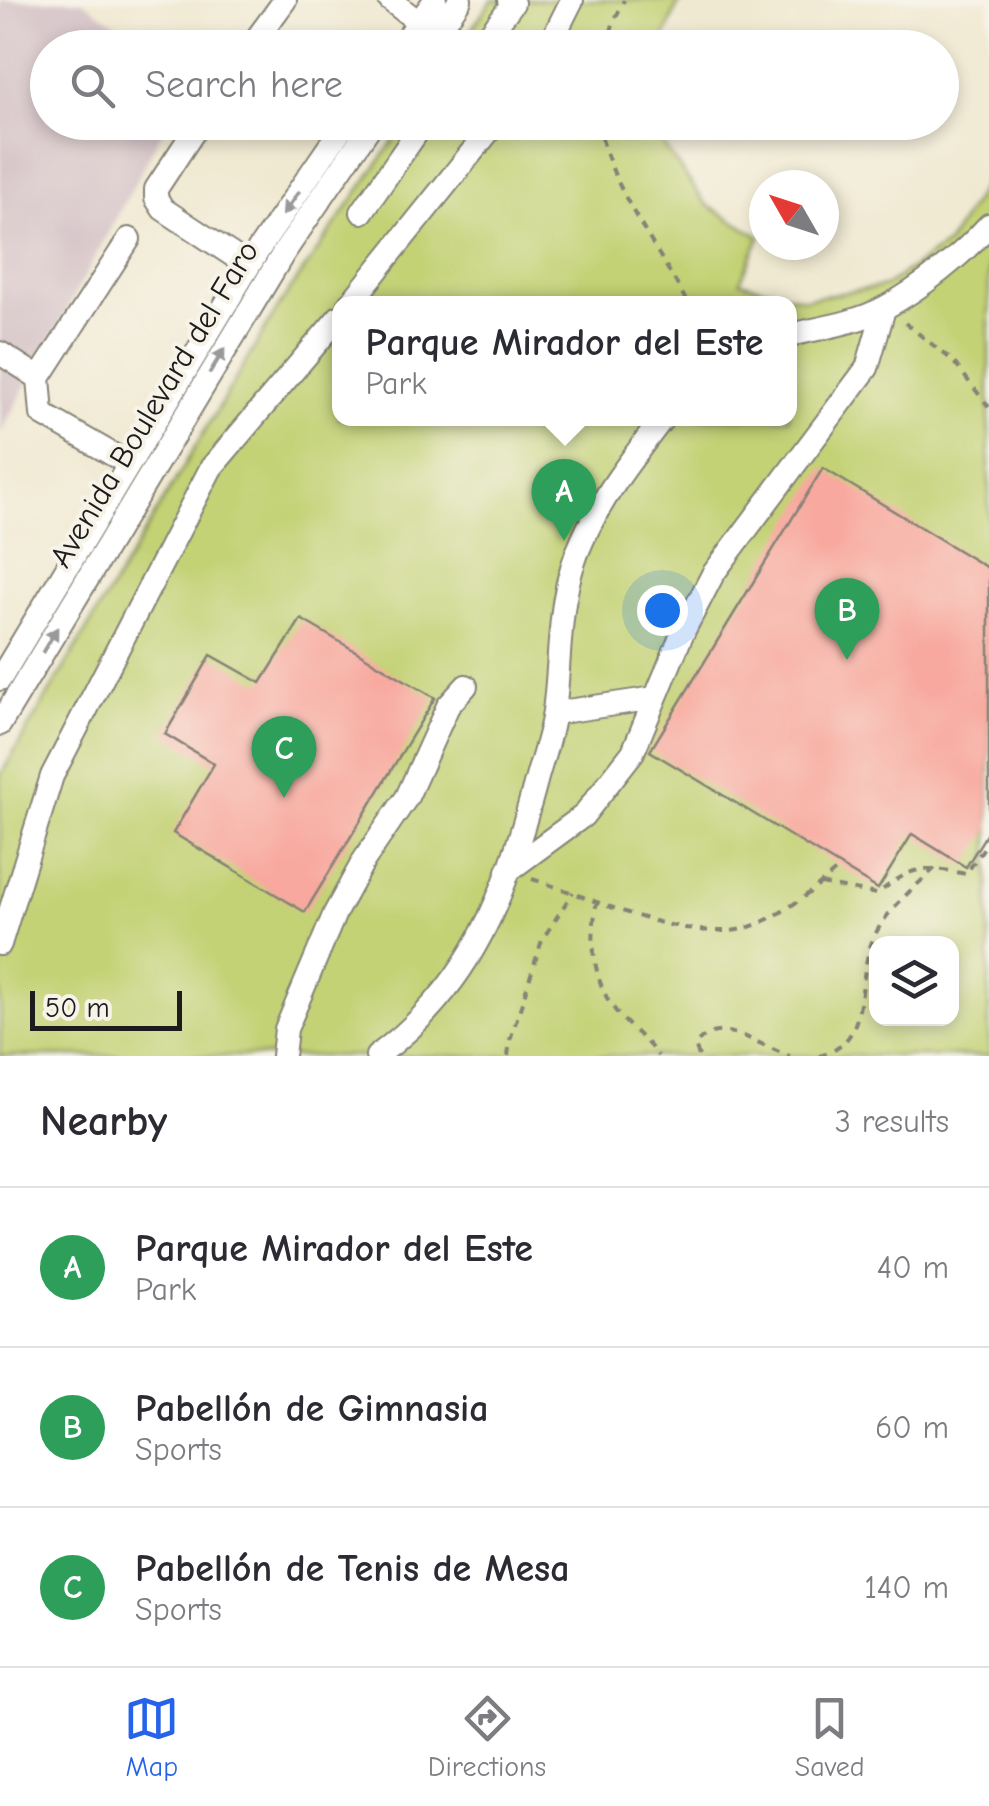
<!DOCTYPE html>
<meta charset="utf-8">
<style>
:root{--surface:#fff;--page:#f2f2f3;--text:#2b2b33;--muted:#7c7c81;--line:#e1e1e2;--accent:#2563eb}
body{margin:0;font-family:"Comic Neue",sans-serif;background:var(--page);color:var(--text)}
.controls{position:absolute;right:30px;bottom:30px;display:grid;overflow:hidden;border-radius:20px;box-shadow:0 5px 15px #0003}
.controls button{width:90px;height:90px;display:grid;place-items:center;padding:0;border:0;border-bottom:2px solid var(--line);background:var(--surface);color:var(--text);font:50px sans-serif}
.compass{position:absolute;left:749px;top:170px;width:90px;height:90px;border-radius:50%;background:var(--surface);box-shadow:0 5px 15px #0003;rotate:309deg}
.scale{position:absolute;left:30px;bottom:25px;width:152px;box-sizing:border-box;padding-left:10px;border:5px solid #1c1c1c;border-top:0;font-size:28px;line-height:35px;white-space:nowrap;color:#1c1c1c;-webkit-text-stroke:8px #f7f3e8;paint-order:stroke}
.you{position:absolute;left:662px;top:610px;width:35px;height:35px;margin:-25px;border:8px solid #fff;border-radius:50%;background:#1a73e8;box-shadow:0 0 0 15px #1a73e833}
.badge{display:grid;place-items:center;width:65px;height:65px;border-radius:50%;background:var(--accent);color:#fff;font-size:32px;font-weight:700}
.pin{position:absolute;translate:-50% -82px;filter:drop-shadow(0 2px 5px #0008)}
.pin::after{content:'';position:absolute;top:52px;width:35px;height:30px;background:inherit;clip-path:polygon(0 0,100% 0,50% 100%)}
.popup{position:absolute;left:332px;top:296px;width:465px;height:130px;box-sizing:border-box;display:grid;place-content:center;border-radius:20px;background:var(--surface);filter:drop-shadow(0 2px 8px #0005);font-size:32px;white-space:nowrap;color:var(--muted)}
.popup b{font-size:38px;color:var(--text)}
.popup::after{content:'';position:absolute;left:50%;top:100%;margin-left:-20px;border:20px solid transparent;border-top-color:var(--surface)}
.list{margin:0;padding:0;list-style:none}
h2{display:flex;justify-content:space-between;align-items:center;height:130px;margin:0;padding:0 40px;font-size:42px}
h2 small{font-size:32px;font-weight:400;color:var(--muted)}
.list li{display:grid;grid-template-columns:65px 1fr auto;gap:30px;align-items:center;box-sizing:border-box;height:160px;padding:0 40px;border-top:2px solid var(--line)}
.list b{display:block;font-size:38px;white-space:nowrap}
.list p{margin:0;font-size:32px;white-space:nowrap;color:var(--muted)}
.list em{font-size:32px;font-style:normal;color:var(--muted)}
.icon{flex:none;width:55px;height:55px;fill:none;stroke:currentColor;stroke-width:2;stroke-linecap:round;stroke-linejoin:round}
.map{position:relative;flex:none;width:989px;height:1056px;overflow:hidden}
.search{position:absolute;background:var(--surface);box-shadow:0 5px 15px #0003;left:30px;right:30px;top:30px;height:110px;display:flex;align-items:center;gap:25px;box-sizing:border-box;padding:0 35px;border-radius:55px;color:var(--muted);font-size:38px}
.sheet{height:610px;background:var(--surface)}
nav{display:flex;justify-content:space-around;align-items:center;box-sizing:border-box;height:140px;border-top:2px solid var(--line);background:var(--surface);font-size:28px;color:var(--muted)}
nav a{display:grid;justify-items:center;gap:5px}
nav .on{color:var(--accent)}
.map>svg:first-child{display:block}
</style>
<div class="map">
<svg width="989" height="1056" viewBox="0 0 989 1056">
<rect width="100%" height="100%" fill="#f7f3e8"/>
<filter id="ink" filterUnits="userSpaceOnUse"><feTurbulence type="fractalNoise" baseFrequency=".01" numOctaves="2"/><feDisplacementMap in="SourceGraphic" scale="20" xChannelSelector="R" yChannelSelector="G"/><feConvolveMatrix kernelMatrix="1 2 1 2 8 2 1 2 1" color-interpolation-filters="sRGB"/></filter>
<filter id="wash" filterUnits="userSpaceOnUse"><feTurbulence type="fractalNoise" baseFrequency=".0048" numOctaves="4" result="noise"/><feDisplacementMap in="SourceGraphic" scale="40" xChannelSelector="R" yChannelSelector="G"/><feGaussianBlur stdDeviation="2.25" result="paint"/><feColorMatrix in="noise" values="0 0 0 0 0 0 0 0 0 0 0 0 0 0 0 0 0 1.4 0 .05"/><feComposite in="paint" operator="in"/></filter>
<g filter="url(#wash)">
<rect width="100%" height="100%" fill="#f0e9d1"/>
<path fill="#d2bec4" d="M0,0H81L150,47L48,48V122L167,123L0,434Z"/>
<path fill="#c3d274" stroke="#707748" stroke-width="2.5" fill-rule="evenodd" d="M492,0H684L677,6L661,47L458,48Z
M406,123H661L665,148L707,205L760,237L740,282L804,299L885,286L948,243L986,181L989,170V1056H0V776L279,306ZM339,304H789V418H339ZM876,944H952V1018H876Z"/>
<g id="blocks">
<path fill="#f8a89e" d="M823,468L989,569V830L966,867L912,834L878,889L650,751Z
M301,619L435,698L305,912L173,833L214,764L165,734L211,655L261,683Z"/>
</g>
</g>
<g filter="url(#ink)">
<use href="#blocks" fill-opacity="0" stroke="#868276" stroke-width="2.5"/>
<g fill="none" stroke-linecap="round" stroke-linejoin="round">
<defs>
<path id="minor" d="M390,0L429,30
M250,48L285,0
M400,48L435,0
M427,48L460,0
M479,48L513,3L509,0
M548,48L572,0
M200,122L156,189V198L163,209L249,266
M362,212L424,122
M129,239L39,378L42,414L129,464
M350,304L496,122
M789,335C821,328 857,323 886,307C923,287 961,256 989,225
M0,353L39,378
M0,679L259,249L346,122
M554,713L655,698
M0,724L283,254L373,122
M508,871L583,816L633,752L682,634L713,574L867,368L884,309
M0,944L52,776L211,468L339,317
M283,1056L286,1029L335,913L364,860L407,797L448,706L466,686
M377,1056C473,985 505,895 535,785C541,761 551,736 554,711C562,652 556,596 583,539C603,495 633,457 663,418"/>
</defs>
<use href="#minor" stroke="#868276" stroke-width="26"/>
<path stroke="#868276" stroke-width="4" stroke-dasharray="8 8" stroke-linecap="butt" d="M607,48L613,24L624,0
M598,122C611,190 656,244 688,304
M905,323L952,360L989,407
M989,569V568
M532,879C594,898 660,933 727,931C764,931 814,891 840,867
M821,884L877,894C913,866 921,865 966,874L989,840
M597,900C590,939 591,983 619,1015C631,1029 647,1040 658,1056
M508,1056L510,1040L542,940L573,892
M699,1056L695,1046C718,1012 762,1048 790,1056
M819,1056C876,1042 852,975 877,931C891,906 914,888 935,868"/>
<use href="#minor" stroke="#fff" stroke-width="22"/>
</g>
<defs><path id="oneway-solid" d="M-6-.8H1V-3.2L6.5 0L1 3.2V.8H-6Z" transform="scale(2.5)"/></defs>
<g fill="#999">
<use href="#oneway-solid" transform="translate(291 203) rotate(124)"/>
<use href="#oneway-solid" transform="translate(217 361) rotate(-59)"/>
<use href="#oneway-solid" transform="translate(50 640) rotate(-59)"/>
</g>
</g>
<g text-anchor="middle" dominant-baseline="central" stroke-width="8" stroke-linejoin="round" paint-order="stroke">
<g font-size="32" fill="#1c1c1c" stroke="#f7f3e8">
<text transform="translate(154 404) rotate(-59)">Avenida Boulevard del Faro</text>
</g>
</g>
</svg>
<div class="controls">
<button><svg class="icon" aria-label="layers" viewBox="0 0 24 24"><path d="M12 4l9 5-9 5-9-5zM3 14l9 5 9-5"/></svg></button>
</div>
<svg class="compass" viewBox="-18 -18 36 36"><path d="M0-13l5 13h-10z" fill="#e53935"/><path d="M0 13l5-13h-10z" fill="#7c7c81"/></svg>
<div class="scale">50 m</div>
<div class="you"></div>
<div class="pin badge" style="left:564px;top:541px;background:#2e9e5b">A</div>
<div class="popup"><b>Parque Mirador del Este</b>Park</div>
<div class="pin badge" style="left:847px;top:660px;background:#2e9e5b">B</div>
<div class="pin badge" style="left:284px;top:798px;background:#2e9e5b">C</div>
<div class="search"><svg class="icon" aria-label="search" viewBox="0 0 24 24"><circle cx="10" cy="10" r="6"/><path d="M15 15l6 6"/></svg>Search here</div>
</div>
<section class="sheet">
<h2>Nearby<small>3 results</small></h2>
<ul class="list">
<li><span class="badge" style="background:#2e9e5b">A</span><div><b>Parque Mirador del Este</b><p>Park</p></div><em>40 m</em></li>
<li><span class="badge" style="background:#2e9e5b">B</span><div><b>Pabellón de Gimnasia</b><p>Sports</p></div><em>60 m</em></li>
<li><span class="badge" style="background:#2e9e5b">C</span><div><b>Pabellón de Tenis de Mesa</b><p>Sports</p></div><em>140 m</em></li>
</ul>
</section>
<nav>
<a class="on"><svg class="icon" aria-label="map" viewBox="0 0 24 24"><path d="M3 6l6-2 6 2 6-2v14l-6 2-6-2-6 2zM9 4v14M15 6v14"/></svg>Map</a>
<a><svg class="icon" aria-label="directions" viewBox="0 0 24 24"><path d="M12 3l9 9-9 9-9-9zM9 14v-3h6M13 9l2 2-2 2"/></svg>Directions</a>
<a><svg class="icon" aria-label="saved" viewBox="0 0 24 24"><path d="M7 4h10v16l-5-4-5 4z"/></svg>Saved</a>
</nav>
